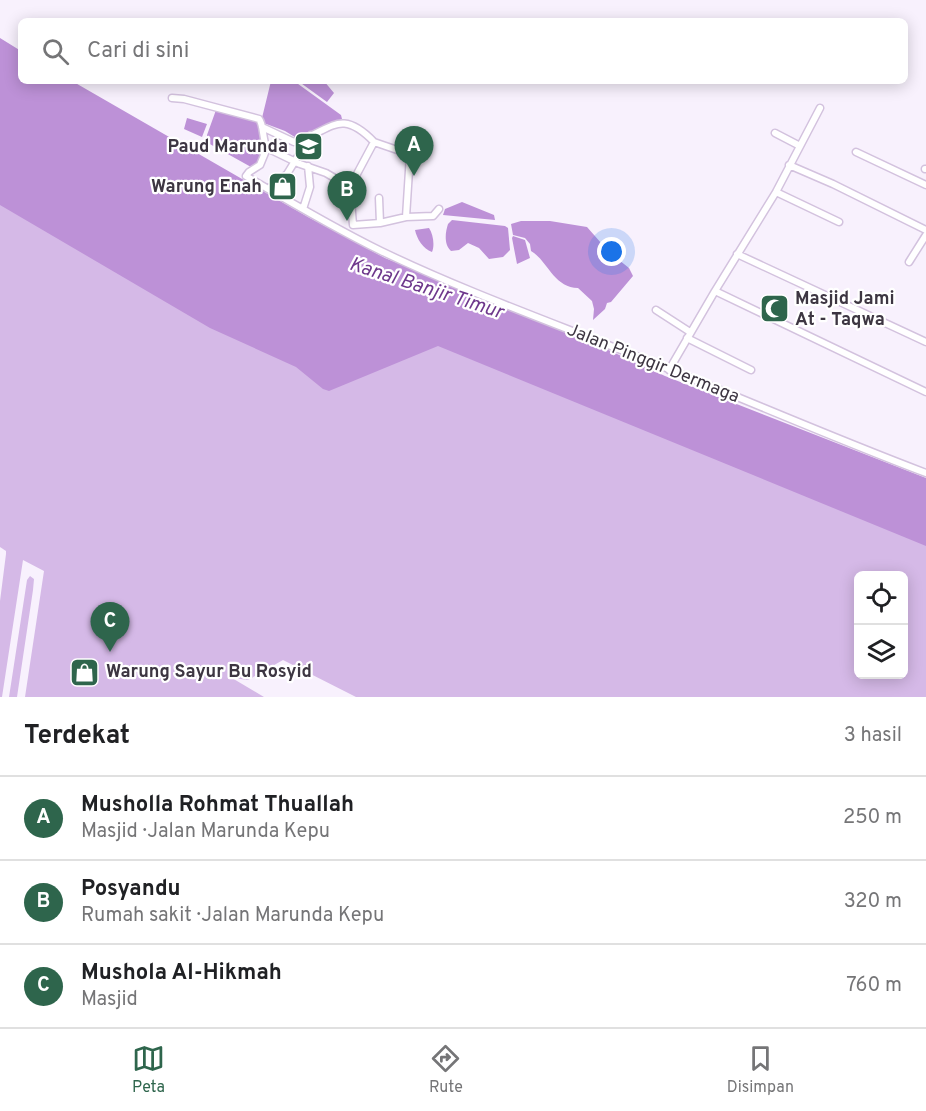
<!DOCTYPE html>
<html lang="id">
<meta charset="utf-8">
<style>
:root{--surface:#fff;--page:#f6f6f6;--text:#202124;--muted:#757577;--line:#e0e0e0;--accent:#2e654c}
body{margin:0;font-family:Overpass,sans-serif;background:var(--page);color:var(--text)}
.controls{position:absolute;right:18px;bottom:18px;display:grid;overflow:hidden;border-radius:9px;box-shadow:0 3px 15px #0003}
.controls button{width:54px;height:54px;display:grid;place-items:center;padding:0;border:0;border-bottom:2px solid var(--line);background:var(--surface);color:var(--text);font:30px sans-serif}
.you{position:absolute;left:612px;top:252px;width:21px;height:21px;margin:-15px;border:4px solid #fff;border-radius:50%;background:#1a73e8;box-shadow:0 0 0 9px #1a73e833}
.badge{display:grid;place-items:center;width:39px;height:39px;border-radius:50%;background:var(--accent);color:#fff;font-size:20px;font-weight:700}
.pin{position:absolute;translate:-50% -50px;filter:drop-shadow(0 2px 3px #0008)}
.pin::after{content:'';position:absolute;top:32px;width:21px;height:18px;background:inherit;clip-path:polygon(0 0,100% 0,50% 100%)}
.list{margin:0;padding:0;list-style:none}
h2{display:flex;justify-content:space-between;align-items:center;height:78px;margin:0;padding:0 24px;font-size:26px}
h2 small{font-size:20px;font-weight:400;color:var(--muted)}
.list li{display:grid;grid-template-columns:39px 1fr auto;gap:18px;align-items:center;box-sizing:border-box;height:84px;padding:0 24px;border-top:2px solid var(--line)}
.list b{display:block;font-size:22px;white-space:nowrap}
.list p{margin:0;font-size:20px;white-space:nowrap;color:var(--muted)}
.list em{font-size:20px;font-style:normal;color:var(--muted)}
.icon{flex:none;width:33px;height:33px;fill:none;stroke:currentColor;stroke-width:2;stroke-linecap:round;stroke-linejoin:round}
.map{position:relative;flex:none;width:926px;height:697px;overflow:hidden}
.search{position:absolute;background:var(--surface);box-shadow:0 3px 15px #0003;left:18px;right:18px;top:18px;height:66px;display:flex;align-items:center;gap:15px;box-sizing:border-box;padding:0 21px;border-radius:9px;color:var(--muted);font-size:22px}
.sheet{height:330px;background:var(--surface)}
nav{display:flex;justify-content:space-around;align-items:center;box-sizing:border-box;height:84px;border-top:2px solid var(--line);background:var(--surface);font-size:16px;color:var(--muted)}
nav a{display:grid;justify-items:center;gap:3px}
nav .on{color:var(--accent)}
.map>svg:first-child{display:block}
</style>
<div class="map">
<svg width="926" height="697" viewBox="0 0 926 697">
<rect width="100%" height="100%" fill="#f8f1fd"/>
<path fill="#d5b9e7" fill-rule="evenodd" d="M0,201L435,342L926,541V697H356L283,660L248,680L232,678L264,697H25L44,571L23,560L2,697H0V601L6,554V551L0,547ZM858,576H904V674H858Z
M30,576L34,579L33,590L17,697H9L27,580Z"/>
<path fill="#bd91d7" d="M0,38L21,51V81H72L308,217L385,258L591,342L665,376L926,478V546L438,346L329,391L323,389L296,367L210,328L0,205Z
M271,81H294L341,115L342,119L325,125L298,139L285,131L261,122Z
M298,81H324L334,93L327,102Z
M216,110L259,120L265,148L259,164L251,167L208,143L207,135Z
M187,118L207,124L202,137L184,129Z
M462,202L494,215L495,220L443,215L445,209Z
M452,220L505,226L508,228L510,250L503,257L489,259L479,248L468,243L459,250L451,251C444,245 445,233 448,224Z
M521,221H550L587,227L609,252L629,268L633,276L611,302L607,303L605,309L593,320L594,309L592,301L578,288C554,288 547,260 531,251L530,244L525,238L513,235L511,224Z
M429,228C433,234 435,245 432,252C423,249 417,239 415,230Z
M513,236L525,240L530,258L517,264L512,238Z"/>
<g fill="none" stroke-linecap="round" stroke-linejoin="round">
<defs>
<path id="minor" d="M172,98L184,99L259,119C264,125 262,139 267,148L300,164L326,173L350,187L374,142L406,153L410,155L406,217
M262,127L294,142C331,132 339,106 374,142
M775,133L800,146
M267,148L260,165L249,172L246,176C290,202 334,228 381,251C464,291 551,322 636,356C733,394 828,436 926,473
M856,152L926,185
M789,165L833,184L926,230
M925,169H926
M350,187L353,225L380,223
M268,189L287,174L311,135
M776,192L839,222
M379,198L380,223L406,217L433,216L439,209
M303,209L310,187L308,166
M737,254L926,342
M909,262L926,235
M715,291L926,392
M656,310L690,332
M687,338L751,370
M669,370L715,291L776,192L820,108"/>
</defs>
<use href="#minor" stroke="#d3c2de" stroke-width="9"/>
<use href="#minor" stroke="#fff" stroke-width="6"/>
</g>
<defs>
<symbol id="school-square" viewBox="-11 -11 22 22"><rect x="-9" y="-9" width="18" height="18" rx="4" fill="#2e654c" stroke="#fff"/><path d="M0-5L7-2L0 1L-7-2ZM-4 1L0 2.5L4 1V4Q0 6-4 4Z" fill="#fff"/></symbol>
<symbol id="shop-square" viewBox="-11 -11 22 22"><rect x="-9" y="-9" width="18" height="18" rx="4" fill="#2e654c" stroke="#fff"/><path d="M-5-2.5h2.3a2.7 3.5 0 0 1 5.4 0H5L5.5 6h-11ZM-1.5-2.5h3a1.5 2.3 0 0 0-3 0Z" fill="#fff"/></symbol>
<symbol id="mosque-square" viewBox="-11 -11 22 22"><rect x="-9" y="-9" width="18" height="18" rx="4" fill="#2e654c" stroke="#fff"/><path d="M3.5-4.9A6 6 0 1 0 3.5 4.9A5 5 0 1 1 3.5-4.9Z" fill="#fff"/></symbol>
</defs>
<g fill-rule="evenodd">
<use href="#school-square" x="292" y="130" width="33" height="33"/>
<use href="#shop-square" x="266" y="170" width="33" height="33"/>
<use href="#mosque-square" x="758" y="292" width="33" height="33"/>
<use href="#shop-square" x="68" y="656" width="33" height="33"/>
</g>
<g text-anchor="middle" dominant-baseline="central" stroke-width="4.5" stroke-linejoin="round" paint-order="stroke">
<g font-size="18" font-weight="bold" fill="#3d3642" stroke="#fff" text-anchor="end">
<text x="288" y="147">Paud Marunda</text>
<text x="262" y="187">Warung Enah</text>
<text x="795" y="299" text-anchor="start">Masjid Jami<tspan x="795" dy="21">At - Taqwa</tspan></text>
<text x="106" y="672" text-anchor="start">Warung Sayur Bu Rosyid</text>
</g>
<g font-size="18" fill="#3d3642" stroke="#fff">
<text transform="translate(653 364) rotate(22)">Jalan Pinggir Dermaga</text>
</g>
<g font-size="20" font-style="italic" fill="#6e388c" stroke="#fff">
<text transform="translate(426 289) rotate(18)">Kanal Banjir Timur</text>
</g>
</g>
</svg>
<div class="controls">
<button><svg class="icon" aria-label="locate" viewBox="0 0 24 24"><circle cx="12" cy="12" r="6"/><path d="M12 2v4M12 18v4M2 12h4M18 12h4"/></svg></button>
<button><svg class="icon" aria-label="layers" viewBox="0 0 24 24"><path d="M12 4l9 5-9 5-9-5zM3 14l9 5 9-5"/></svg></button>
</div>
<div class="you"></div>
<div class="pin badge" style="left:414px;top:176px">A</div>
<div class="pin badge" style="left:347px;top:221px">B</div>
<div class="pin badge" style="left:110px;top:652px">C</div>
<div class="search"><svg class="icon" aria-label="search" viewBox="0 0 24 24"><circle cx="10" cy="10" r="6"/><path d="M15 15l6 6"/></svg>Cari di sini</div>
</div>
<section class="sheet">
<h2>Terdekat<small>3 hasil</small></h2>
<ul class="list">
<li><span class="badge">A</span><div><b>Musholla Rohmat Thuallah</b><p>Masjid · Jalan Marunda Kepu</p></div><em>250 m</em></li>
<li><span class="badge">B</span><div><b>Posyandu</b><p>Rumah sakit · Jalan Marunda Kepu</p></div><em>320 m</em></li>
<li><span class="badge">C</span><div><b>Mushola Al-Hikmah</b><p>Masjid</p></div><em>760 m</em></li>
</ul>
</section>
<nav>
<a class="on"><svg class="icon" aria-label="map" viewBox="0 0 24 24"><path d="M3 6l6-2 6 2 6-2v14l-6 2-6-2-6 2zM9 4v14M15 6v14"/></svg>Peta</a>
<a><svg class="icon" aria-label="directions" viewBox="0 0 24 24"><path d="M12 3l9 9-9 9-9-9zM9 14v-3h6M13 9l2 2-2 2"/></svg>Rute</a>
<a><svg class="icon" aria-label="saved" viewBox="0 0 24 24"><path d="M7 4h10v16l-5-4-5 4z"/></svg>Disimpan</a>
</nav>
